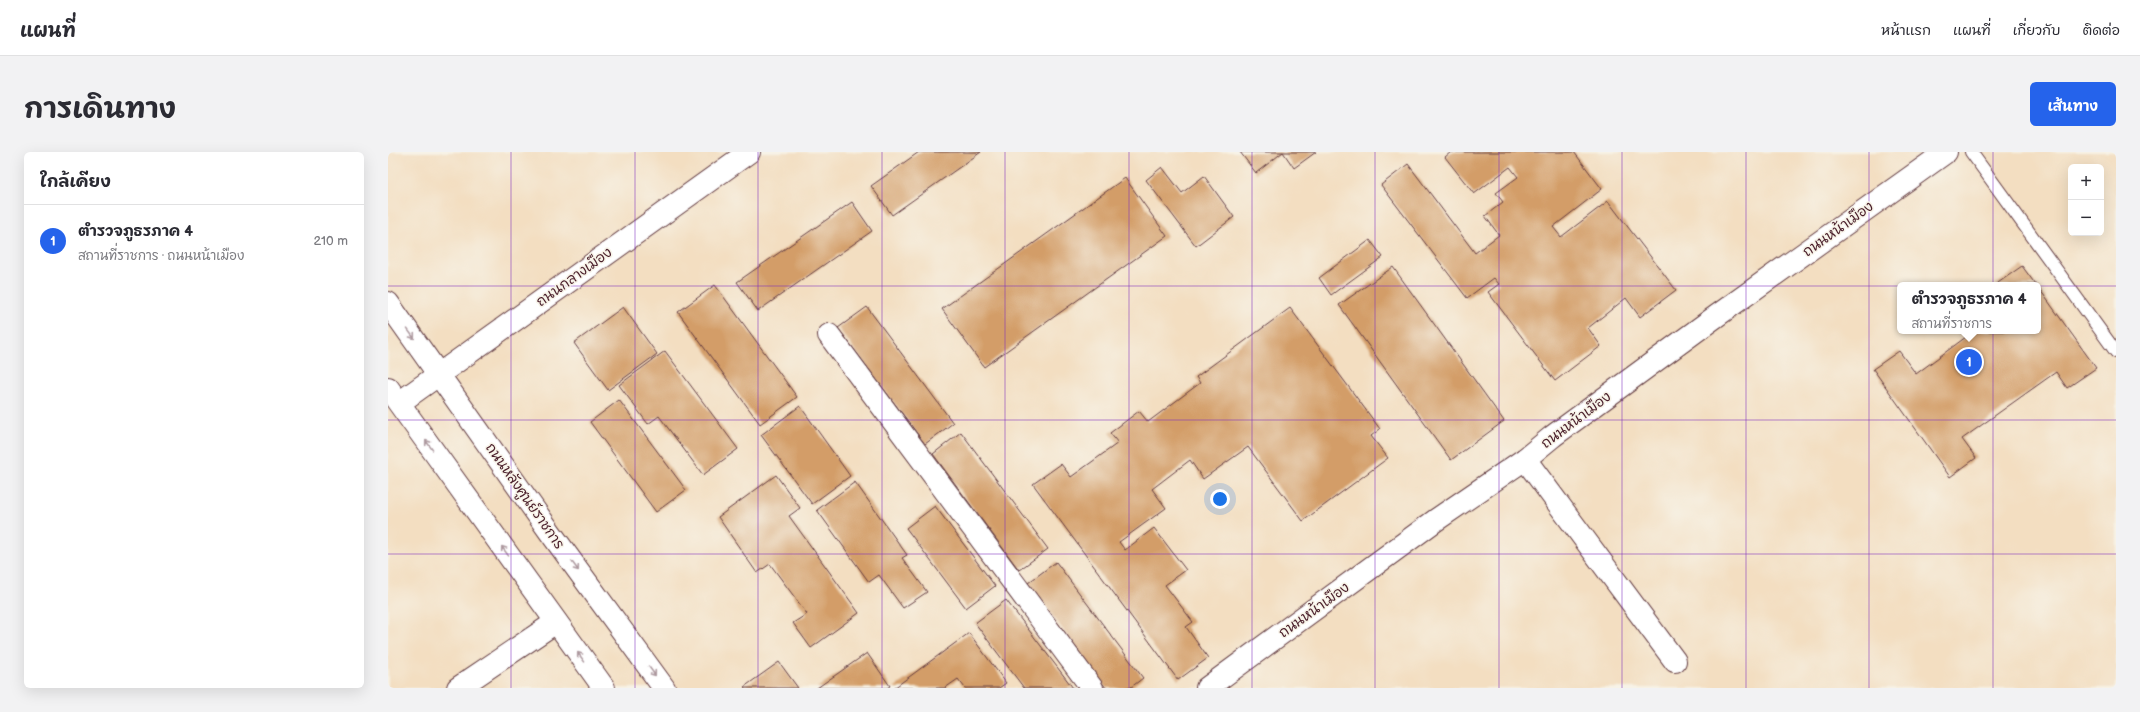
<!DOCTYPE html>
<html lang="th">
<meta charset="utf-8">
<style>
:root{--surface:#fff;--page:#f2f2f3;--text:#2b2b33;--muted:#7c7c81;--line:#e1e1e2;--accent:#2563eb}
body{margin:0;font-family:"Balsamiq Sans","Playpen Sans Thai",sans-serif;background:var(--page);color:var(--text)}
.controls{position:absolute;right:12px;top:12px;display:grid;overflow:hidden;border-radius:6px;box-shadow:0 4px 16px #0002}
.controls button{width:36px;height:36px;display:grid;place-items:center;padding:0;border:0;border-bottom:1px solid var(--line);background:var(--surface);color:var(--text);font:20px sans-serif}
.you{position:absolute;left:832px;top:347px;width:14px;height:14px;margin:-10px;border:3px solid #fff;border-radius:50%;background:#1a73e8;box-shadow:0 0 0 6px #1a73e833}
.badge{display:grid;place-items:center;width:26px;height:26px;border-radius:50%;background:var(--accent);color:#fff;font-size:13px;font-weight:700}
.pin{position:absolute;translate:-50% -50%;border:2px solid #fff;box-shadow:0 1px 4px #0006}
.popup{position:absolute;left:1509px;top:130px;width:144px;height:52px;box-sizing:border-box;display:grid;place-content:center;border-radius:6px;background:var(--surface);filter:drop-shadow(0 1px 3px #0005);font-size:13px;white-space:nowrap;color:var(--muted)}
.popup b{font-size:15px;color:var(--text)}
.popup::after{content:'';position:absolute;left:50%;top:100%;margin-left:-8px;border:8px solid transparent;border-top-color:var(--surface)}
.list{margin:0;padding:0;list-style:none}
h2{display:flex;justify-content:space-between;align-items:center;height:52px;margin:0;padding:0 16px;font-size:17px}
h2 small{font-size:13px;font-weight:400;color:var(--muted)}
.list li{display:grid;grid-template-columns:26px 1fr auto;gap:12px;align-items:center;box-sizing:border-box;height:72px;padding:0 16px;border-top:1px solid var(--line)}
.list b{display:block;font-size:15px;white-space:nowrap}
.list p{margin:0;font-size:13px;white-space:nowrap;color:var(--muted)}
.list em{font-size:13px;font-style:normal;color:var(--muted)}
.map{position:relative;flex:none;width:1728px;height:536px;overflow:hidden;border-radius:6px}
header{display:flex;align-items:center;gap:24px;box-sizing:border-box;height:56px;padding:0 20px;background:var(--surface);border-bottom:1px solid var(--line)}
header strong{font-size:19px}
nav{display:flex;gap:22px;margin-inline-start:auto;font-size:14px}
.intro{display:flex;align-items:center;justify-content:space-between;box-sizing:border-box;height:96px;padding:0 24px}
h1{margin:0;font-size:28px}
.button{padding:10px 18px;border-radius:6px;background:var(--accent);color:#fff;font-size:14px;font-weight:700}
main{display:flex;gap:24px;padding:0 24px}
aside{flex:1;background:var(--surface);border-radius:6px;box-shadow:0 4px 16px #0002}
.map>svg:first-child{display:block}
</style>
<header>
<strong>แผนที่</strong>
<nav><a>หน้าแรก</a><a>แผนที่</a><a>เกี่ยวกับ</a><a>ติดต่อ</a></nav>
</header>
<div class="intro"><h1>การเดินทาง</h1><a class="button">เส้นทาง</a></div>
<main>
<aside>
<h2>ใกล้เคียง<small></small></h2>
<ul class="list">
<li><span class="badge">1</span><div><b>ตำรวจภูธรภาค 4</b><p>สถานที่ราชการ · ถนนหน้าเมือง</p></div><em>210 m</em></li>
</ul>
</aside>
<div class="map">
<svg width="1728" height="536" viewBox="0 0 1728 536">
<rect width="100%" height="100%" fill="#f7f3e8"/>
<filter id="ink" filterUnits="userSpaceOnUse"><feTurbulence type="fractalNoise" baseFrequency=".025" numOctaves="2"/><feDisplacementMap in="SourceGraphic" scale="8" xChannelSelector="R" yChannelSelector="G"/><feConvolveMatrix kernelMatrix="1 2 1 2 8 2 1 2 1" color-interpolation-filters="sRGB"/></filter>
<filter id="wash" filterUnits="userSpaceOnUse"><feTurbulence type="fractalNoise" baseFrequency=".012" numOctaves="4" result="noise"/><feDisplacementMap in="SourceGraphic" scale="16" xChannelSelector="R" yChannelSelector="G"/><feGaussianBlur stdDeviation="0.9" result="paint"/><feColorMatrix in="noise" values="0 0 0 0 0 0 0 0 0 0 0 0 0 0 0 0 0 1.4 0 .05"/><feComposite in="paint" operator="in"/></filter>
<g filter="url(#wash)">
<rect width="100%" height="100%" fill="#f3dec1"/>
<g id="blocks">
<path fill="#d39d68" d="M531,0H593L504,63L483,34Z
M852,0H928L906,16L895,0L868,21Z
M1063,0H1186L1214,37L1165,75L1173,85L1220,49L1288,138L1252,165L1238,146L1200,176L1213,194L1167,229L1100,140L1111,132L1106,126L1079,146L993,33L1020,12L1087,101L1111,83L1097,64L1115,50L1108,41L1130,25L1122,15L1086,42L1057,5Z
M774,15L794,41L816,24L846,65L808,94L758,28Z
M737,26L779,84L596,215L554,157Z
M464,50L484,79L370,159L349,130Z
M982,88L995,105L943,143L931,126Z
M1634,114L1648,133H1607Z
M1005,115L1116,269L1063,308L951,153Z
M327,133L409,245L372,272L290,160Z
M1650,135L1708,216L1679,236L1668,220L1574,287L1588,306L1562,325L1485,217L1511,199L1528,222L1586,179H1650Z
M235,155L269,202L220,238L186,191Z
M479,155L565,271L537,292L450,176Z
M902,156L992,277L983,284L1000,306L915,369L860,295L815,327L802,308L764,337L778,356L731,390L737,398L766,376L798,418L777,433L805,470L798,475L820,506L790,528L645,332L673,312L683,325L730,291L722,281L751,259L760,270L812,231L808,225Z
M277,199L350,297L315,323L271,264L260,272L231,233Z
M231,248L298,338L268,360L202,270Z
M412,254L462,324L424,352L373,283Z
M573,280L660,397L631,418L545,302Z
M388,323L412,356L401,364L471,461L423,496L405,471L419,462L382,412L369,421L330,365Z
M467,330L519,403L514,406L539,440L515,456L491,423L481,430L429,358Z
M547,354L607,434L578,456L518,376Z
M668,410L755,526L742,536H718L640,431Z
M618,448L685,536H636L587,471Z
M581,481L618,531L611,536H577L570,527L557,536H506Z
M479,501L502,534L499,536H429Z
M391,510L410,536H357L356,535Z"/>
</g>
</g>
<g filter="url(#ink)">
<use href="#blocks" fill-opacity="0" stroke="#633c42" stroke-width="1"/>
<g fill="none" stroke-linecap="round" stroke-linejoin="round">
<defs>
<path id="service" d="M1583,0L1728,200"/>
<path id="minor" d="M441,183L704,536
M1137,307L1287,509
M70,536L168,470"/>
<path id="tertiary" d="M0,151L162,380L276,536
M0,236L216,536
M11,251L361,0
M819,536L1048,368L1137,307L1165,284L1323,168L1558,0"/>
</defs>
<use href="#service" stroke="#633c42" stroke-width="14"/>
<use href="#minor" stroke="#633c42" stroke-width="24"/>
<use href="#tertiary" stroke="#633c42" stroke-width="24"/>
<use href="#service" stroke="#fff" stroke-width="12"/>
<use href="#minor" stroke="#fff" stroke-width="22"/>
<use href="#tertiary" stroke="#fff" stroke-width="22"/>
</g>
<defs><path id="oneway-shaft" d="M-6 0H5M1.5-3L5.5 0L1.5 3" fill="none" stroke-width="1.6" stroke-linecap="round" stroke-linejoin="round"/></defs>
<g stroke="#ae9aa0">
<use href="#oneway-shaft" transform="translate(23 182) rotate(54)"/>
<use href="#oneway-shaft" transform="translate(41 293) rotate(-126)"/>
<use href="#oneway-shaft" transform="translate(117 399) rotate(-126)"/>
<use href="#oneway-shaft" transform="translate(187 414) rotate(54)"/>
<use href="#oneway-shaft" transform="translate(193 505) rotate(-126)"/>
<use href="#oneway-shaft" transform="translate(264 519) rotate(54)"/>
</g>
</g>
<path fill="none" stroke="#7b2cbf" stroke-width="1" stroke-opacity="0.55" d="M123,0V536M247,0V536M370,0V536M494,0V536M617,0V536M741,0V536M864,0V536M987,0V536M1111,0V536M1234,0V536M1358,0V536M1481,0V536M1605,0V536M0,134H1728M0,268H1728M0,402H1728"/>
<g text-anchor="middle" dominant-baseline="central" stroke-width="3" stroke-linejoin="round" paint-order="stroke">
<g font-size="14" fill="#4a1f2b" stroke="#f7f3e8">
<text transform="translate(1450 77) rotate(-36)">ถนนหน้าเมือง</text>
<text transform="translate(186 125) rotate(-36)">ถนนกลางเมือง</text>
<text transform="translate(1188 268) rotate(-37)">ถนนหน้าเมือง</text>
<text transform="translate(137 344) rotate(55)">ถนนหลังศูนย์ราชการ</text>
<text transform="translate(926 458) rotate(-36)">ถนนหน้าเมือง</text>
</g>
</g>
</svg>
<div class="controls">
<button>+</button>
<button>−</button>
</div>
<div class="you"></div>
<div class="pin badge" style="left:1581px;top:210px">1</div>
<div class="popup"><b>ตำรวจภูธรภาค 4</b>สถานที่ราชการ</div>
</div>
</main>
